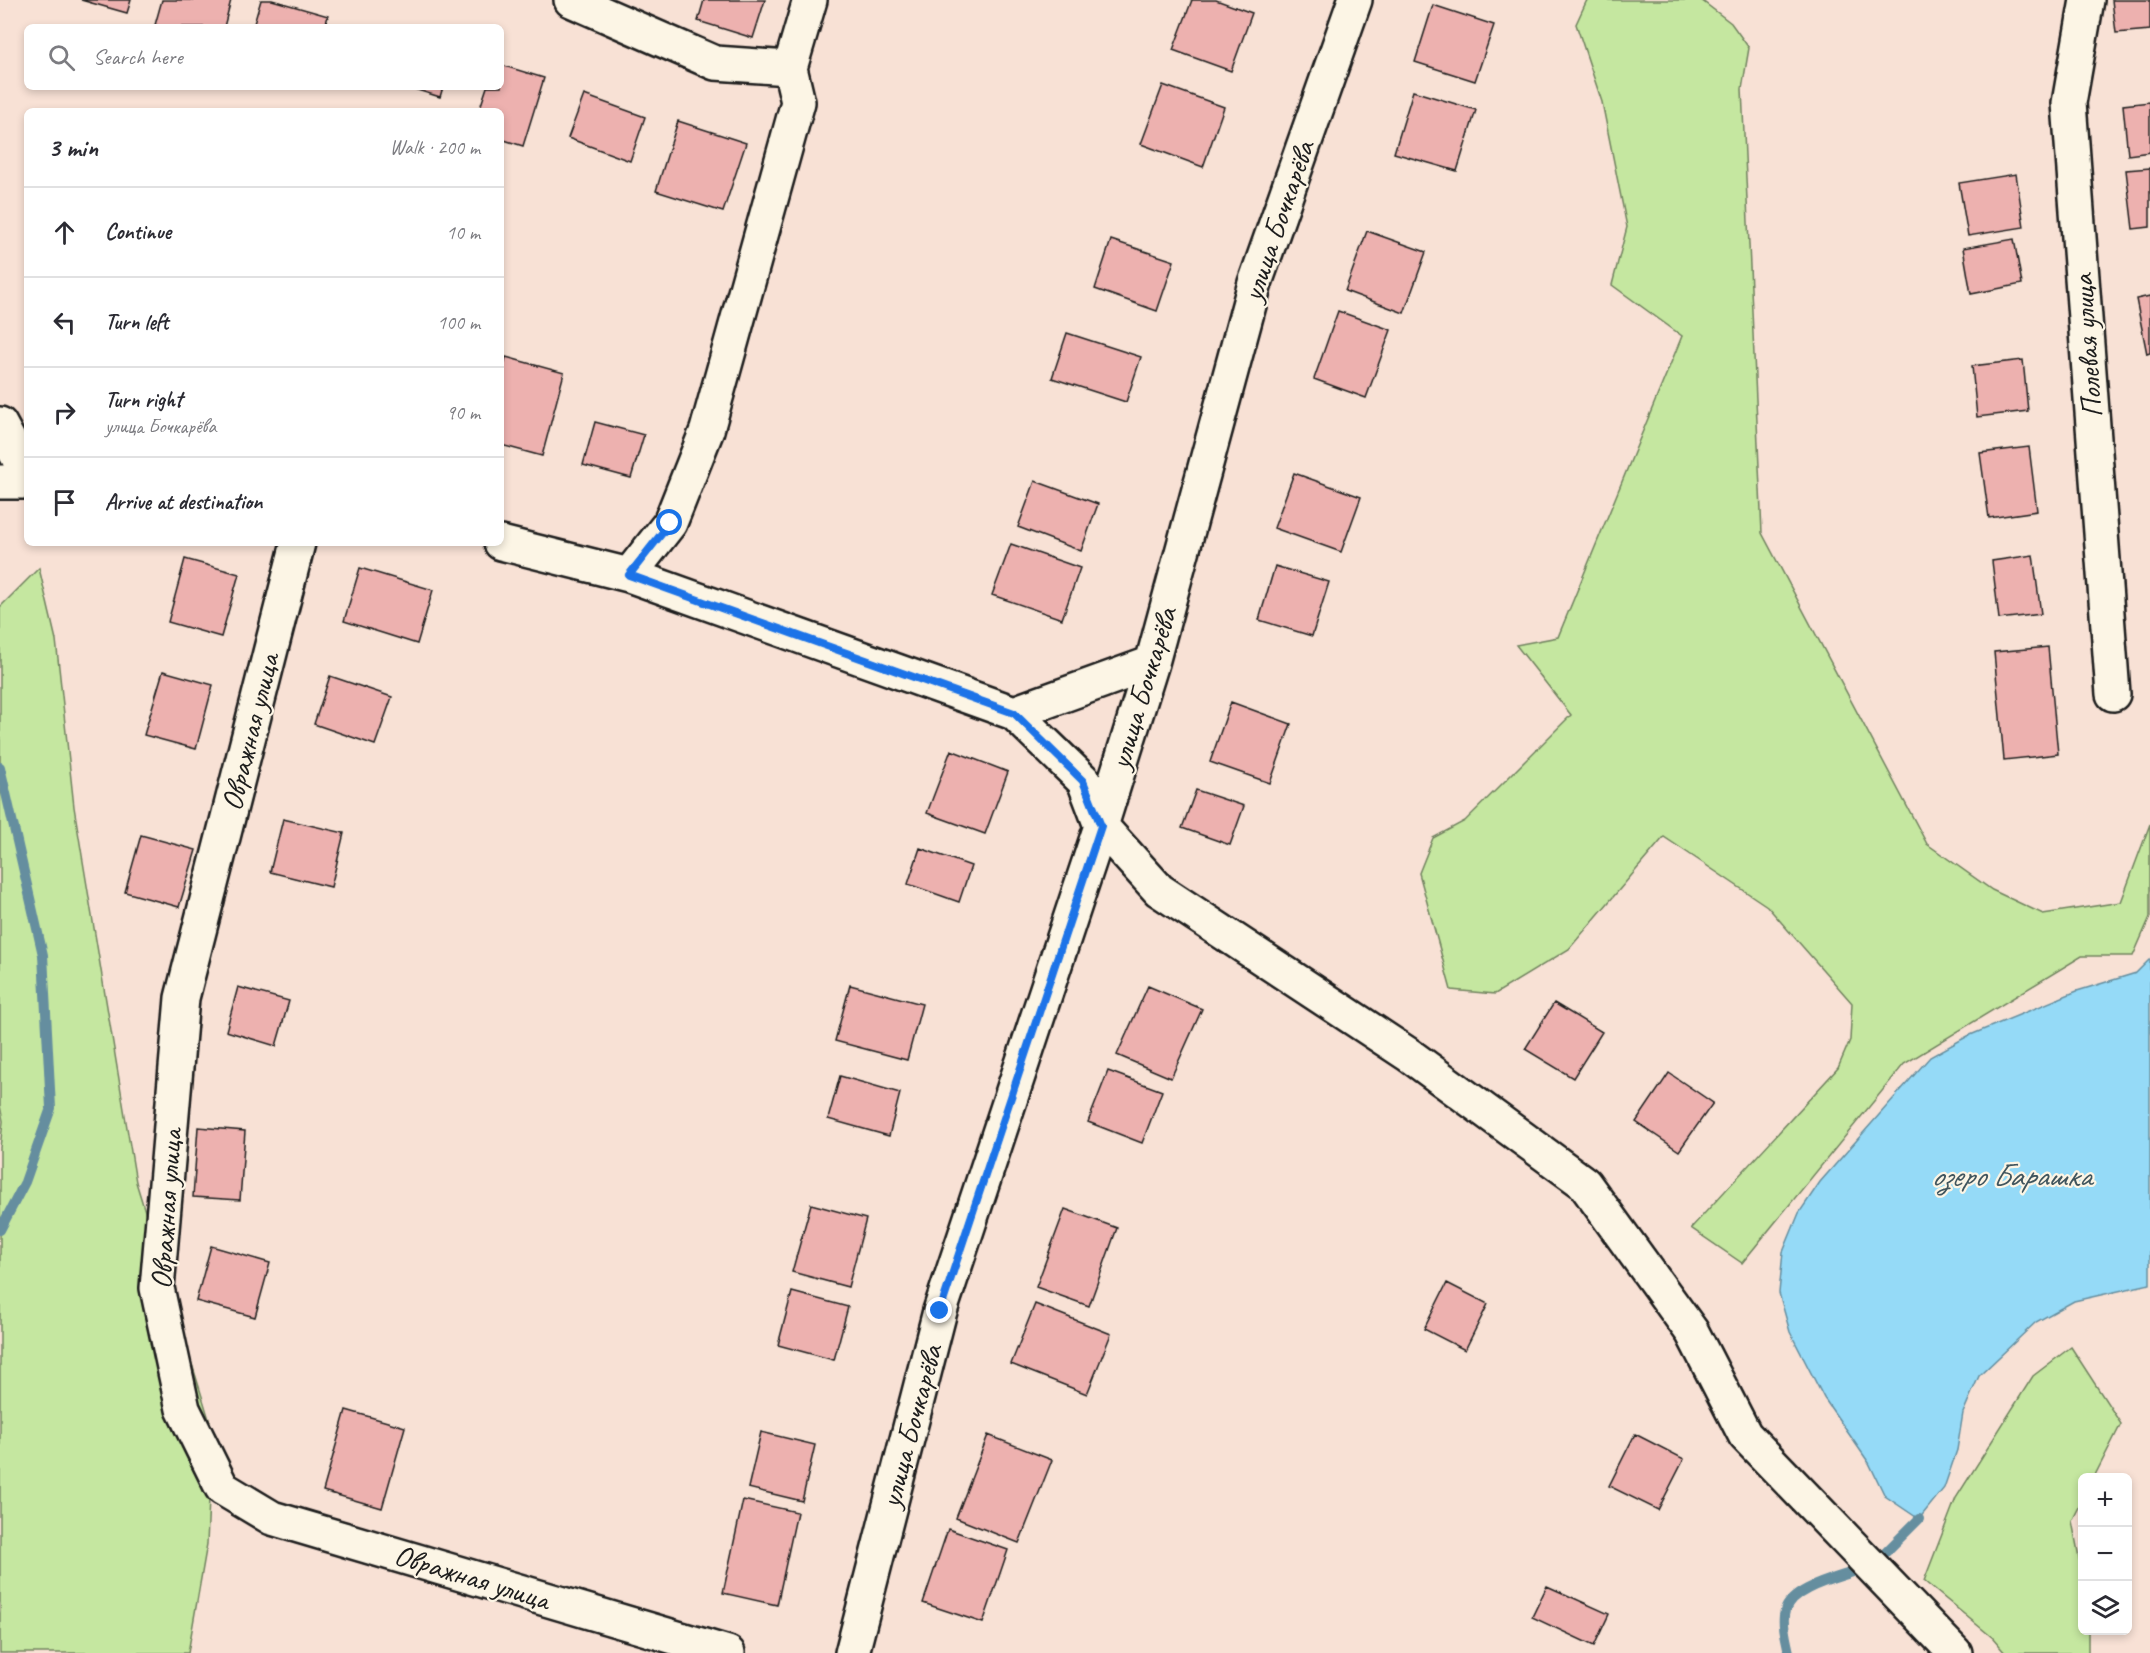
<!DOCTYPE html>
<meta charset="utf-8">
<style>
:root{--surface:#fff;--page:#f2f2f3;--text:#2b2b33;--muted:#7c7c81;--line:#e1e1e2}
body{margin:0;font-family:Caveat,sans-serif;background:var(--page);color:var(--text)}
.controls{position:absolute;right:18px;bottom:18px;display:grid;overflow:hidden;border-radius:9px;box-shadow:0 3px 9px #0003}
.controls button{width:54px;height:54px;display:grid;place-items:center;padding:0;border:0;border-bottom:2px solid var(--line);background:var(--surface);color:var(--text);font:30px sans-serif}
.stop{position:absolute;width:18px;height:18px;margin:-14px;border:4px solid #1a73e8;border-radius:50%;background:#fff}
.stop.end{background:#1a73e8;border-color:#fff;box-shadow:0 2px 6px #0008}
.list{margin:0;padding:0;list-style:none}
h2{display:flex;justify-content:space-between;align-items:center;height:78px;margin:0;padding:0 24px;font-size:26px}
h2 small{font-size:20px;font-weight:400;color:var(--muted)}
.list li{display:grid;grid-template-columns:39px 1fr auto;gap:18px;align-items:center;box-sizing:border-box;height:90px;padding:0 24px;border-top:2px solid var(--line)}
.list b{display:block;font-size:22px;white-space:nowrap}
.list p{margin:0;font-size:20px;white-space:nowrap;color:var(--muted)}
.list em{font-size:20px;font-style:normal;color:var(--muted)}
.icon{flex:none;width:33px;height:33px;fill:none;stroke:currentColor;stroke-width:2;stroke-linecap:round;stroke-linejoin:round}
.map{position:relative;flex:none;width:2150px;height:1653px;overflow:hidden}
.search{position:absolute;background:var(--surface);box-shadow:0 3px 9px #0003;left:24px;top:24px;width:480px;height:66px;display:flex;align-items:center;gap:15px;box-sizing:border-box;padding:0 21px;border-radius:9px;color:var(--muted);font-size:22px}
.panel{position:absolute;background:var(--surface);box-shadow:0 3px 9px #0003;left:24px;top:108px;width:480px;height:438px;border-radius:9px}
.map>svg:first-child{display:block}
</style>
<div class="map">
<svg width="2150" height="1653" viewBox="0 0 2150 1653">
<rect width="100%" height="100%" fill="#f8e1d5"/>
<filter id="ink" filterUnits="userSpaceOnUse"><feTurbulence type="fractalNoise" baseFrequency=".0167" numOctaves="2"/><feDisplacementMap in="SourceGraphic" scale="12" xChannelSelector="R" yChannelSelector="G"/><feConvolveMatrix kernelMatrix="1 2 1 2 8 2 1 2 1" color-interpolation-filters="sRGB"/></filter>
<g filter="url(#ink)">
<path fill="#c5e7a0" stroke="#70825e" stroke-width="1.5" d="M1587,0H1701L1731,23L1749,48L1742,89L1762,533L1927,844L1992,890L2043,914L2121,902L2150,824V917L2133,956H2082L1904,1064L1742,1263L1691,1228L1838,1068L1850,1040L1852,1003L1767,906L1664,837L1569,949L1495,994L1451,990L1419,873L1433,838L1465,821L1571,715L1516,645L1558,637L1682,336L1612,285L1627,227L1602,102L1576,24Z
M39,568L56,640L74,807L136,1182L212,1429L207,1544L188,1653H0V1148L3,1121L0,1106V607Z
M2071,1347L2121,1424L2094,1477L2082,1478V1501L2072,1521L2082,1573V1630L2088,1631V1653H2006L1993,1638L1924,1581L1956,1498L2033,1376Z"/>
<path fill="#95daf7" stroke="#658e9f" stroke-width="1.5" d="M2150,959V1284L2074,1301L2036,1322L1979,1376L1963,1413L1957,1450L1944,1488L1919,1519L1885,1496L1869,1463L1824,1398L1790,1332L1779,1293L1783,1252L1799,1213L1820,1182L1930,1057L1968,1036L2077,991L2136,973Z"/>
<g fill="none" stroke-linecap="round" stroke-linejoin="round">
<path stroke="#658e9f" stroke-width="10" d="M0,767L43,955L51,1108L25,1182L0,1230
M1877,1561L1919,1519
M1789,1653C1787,1641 1781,1623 1785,1611C1791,1589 1833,1579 1853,1572"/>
</g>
<path fill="#edb1af" stroke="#1c1c1c" stroke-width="1.5" d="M81,0H131L127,13Z
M162,0H231L224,27H164L155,25Z
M261,0H272L328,16L325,27H253Z
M704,0H765L753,38L698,21Z
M1192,0H1216L1252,13L1231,71L1173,50Z
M2112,0H2150V30L2116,33Z
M1433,5L1494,25L1475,81L1415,62Z
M501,65L544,78L523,146L501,139V111H479L487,87H501Z
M1163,85L1224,107L1203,167L1141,144Z
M408,87H443L440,97Z
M1413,91L1476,110L1457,171L1394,153Z
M584,95L645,117L630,161L568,138Z
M2150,102V152L2128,155L2123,105Z
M678,121L746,143L723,212L656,191Z
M2150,168V227L2133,229L2126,170Z
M2016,174L2024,227L1968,236L1959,183Z
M1367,231L1426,252L1404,313L1345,291Z
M2014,239L2022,284L1971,294L1963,248Z
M1111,240L1174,261L1157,311L1095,289Z
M2150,296V353L2147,354L2136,299Z
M1338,311L1391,330L1366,398L1314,379Z
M1067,333L1141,357L1126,402L1052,378Z
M506,357L564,373L542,456L501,445V377Z
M2023,360L2028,411L1977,417L1972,366Z
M595,422L644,435L631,478L583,465Z
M2029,447L2037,511L1989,518L1980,453Z
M1294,473L1361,497L1341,552L1274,528Z
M1035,481L1098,504L1081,551L1018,527Z
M1011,544L1080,568L1062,619L992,595Z
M2033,555L2041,614L1999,619L1992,561Z
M185,559L239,574L221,637L168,622Z
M1275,566L1329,582L1312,636L1259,620Z
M360,568L433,590L417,644L344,621Z
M2048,647L2058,754L2004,760L1994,652Z
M163,671L213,685L196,749L144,735Z
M330,676L392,697L375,745L314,724Z
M1231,702L1291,724L1270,783L1210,762Z
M951,750L1008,772L985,834L927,813Z
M1196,790L1244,806L1230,845L1182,828Z
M283,819L344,833L331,887L270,872Z
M141,835L196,850L179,907L125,892Z
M920,848L971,866L959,902L908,884Z
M850,985L922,1004L907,1060L835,1041Z
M1148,986L1202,1009L1171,1078L1117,1055Z
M238,987L289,1001L276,1046L226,1031Z
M1554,1003L1602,1032L1573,1078L1525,1049Z
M1108,1071L1162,1091L1142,1143L1088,1122Z
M1669,1073L1713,1103L1679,1151L1636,1122Z
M840,1076L900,1093L889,1136L828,1119Z
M198,1127L245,1131L240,1200L193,1197Z
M811,1204L866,1219L848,1287L792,1272Z
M1065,1209L1117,1228L1089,1306L1036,1287Z
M211,1246L270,1263L255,1317L196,1301Z
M1447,1283L1488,1304L1465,1350L1424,1329Z
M792,1292L848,1307L834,1360L778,1345Z
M1035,1304L1111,1334L1087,1394L1011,1364Z
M346,1410L405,1427L382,1508L323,1491Z
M761,1432L815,1445L802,1501L748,1488Z
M1635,1434L1684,1459L1658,1510L1609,1486Z
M988,1435L1052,1460L1019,1543L956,1518Z
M743,1500L797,1512L777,1605L723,1593Z
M948,1529L1008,1550L983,1623L923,1603Z
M1547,1586L1609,1614L1594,1646L1532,1617Z"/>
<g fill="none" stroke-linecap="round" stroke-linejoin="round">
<defs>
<path id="minor" d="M571,0L715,63L790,68L810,0
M2087,0L2069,103L2113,694
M0,424L27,474
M0,482H27
M298,543L182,998L157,1288L183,1409L222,1488L272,1518L728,1653
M501,543L629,575L1014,713L1152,663
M629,575L670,523L707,430L798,102L790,68
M1014,713L1084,781L1101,826L1159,890L1409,1055L1584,1183L1692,1332L1745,1435L1955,1653
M852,1653L940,1311L1101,826L1152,663L1255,283L1355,0"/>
</defs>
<use href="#minor" stroke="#1c1c1c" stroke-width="38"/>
<use href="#minor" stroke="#fcf5e5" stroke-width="33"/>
</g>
</g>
<g fill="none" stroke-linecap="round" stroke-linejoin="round" filter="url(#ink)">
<path stroke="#1a73e8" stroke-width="8" d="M670,523L629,575L1014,713L1083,781L1101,826L940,1311"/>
</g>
<g text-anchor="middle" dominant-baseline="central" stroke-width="4.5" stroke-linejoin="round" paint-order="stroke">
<g font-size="30" fill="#1c1c1c" stroke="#fcf5e5">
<text transform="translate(1278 221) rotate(-71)">улица Бочкарёва</text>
<text transform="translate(2087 346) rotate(-94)">Полевая улица</text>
<text transform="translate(1143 688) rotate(-73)">улица Бочкарёва</text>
<text transform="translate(250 732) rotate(-76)">Овражная улица</text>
<text transform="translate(166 1209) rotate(-86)">Овражная улица</text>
<text transform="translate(911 1426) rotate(-75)">улица Бочкарёва</text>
<text transform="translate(472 1577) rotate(17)">Овражная улица</text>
</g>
<g font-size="32" font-style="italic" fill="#40555e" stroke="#fcf5e5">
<text x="2011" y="1175">озеро Барашка</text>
</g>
</g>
</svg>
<div class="controls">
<button>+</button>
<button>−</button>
<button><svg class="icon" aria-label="layers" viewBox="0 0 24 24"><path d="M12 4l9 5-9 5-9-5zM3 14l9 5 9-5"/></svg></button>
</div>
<div class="stop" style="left:670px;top:523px"></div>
<div class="stop end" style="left:940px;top:1311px"></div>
<div class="search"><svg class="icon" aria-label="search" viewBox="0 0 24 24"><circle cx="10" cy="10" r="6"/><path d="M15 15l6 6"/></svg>Search here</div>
<section class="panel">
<h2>3 min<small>Walk · 200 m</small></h2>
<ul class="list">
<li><svg class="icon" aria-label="ahead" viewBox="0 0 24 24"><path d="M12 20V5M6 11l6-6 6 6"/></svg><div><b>Continue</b></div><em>10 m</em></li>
<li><svg class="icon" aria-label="left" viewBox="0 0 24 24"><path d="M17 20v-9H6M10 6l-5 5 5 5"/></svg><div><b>Turn left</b></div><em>100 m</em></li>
<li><svg class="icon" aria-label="right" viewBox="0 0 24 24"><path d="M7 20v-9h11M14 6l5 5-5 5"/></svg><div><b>Turn right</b><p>улица Бочкарёва</p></div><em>90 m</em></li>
<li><svg class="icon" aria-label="arrive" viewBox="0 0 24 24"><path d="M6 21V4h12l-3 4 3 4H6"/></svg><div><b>Arrive at destination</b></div></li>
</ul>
</section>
</div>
